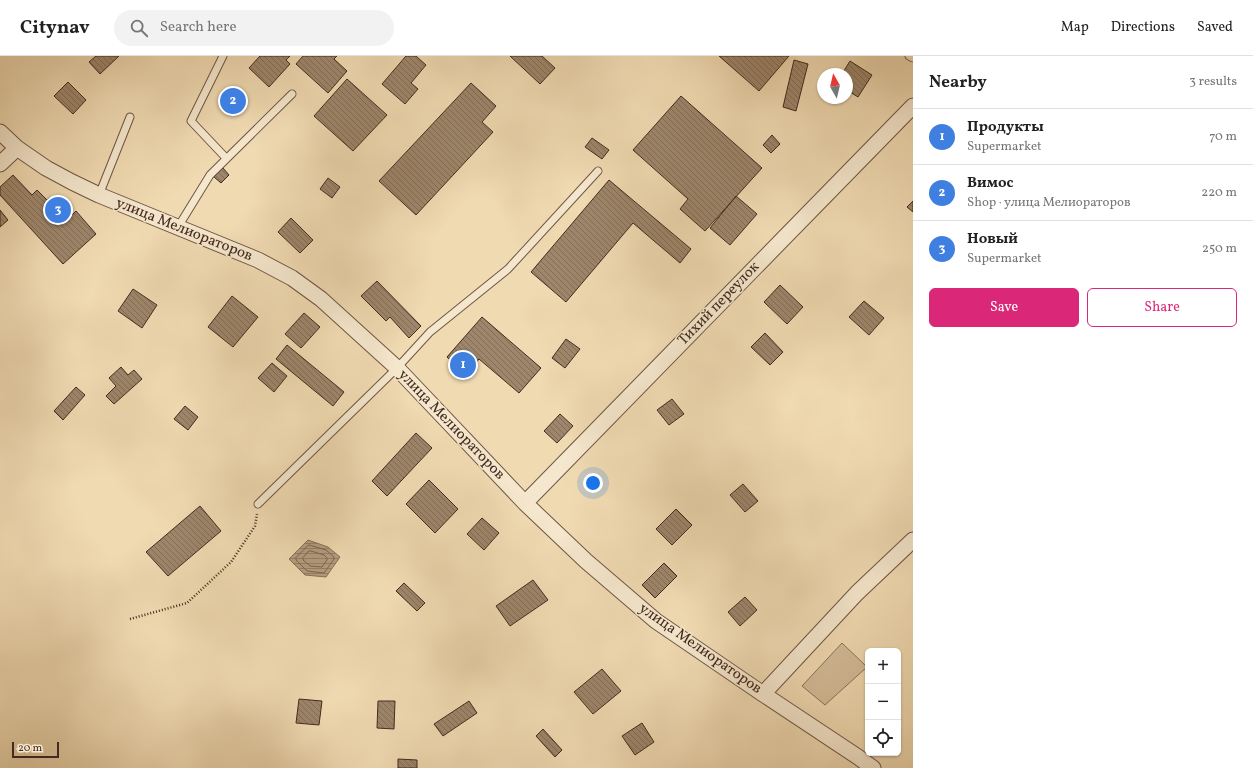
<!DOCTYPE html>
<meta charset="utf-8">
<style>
:root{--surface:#fff;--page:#f2f2f2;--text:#222;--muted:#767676;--line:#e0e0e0;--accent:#db2777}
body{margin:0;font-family:Vollkorn,serif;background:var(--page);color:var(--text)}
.controls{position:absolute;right:12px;bottom:12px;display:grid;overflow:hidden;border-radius:6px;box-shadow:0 1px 3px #0004}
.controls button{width:36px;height:36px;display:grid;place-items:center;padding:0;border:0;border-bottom:1px solid var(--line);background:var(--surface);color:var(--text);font:20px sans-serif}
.compass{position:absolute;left:817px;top:12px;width:36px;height:36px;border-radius:50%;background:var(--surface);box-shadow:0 1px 3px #0004;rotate:352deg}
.scale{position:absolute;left:12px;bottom:10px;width:47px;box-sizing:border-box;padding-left:4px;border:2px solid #432a1f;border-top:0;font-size:11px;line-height:14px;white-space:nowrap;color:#432a1f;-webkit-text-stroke:3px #f5e7cd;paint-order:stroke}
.you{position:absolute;left:593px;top:427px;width:14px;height:14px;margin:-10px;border:3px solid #fff;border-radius:50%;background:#1a73e8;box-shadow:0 0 0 6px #1a73e833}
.badge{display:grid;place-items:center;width:26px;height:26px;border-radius:50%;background:var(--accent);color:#fff;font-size:13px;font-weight:700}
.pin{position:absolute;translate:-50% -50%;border:2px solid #fff;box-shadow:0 1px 4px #0006}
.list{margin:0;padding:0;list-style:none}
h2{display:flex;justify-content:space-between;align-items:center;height:52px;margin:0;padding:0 16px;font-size:17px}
h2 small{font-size:13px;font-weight:400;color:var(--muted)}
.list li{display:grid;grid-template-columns:26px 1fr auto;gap:12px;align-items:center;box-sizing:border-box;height:56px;padding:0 16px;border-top:1px solid var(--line)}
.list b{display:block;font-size:15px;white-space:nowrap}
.list p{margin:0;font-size:13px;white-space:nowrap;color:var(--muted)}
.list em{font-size:13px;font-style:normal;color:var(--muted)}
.actions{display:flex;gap:8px;padding:12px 16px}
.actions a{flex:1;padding:9px 0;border:1px solid var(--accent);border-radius:6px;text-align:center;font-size:14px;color:var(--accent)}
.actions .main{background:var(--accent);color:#fff}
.icon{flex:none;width:22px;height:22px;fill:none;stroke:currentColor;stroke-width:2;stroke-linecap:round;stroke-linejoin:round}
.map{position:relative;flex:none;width:913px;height:712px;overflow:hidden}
header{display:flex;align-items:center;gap:24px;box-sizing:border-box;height:56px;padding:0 20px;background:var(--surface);border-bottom:1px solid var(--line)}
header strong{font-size:19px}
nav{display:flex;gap:22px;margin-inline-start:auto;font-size:14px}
.search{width:280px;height:36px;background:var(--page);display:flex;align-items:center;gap:10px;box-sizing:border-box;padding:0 14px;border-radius:22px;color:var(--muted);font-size:15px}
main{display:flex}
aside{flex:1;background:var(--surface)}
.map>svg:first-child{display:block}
</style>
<header>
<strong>Citynav</strong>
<div class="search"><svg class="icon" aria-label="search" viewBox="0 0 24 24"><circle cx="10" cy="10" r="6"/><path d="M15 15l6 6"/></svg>Search here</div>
<nav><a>Map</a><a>Directions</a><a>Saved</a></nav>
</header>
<main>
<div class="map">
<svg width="913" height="712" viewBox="0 0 913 712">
<defs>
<pattern id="water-rules" width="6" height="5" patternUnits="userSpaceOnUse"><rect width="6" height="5" fill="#b59e80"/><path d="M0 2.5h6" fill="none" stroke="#958168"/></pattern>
<pattern id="building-back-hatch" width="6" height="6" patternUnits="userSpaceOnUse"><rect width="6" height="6" fill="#9d866b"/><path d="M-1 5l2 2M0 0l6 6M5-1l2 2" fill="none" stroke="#826e57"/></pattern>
</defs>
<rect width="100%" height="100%" fill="#f0dab2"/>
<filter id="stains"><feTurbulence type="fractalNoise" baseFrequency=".005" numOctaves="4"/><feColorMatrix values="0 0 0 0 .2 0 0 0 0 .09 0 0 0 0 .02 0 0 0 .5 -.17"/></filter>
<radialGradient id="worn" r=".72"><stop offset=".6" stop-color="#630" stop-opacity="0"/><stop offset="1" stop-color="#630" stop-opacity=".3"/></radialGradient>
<path fill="#d3bc99" stroke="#8b735c" d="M842,587L867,611L825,649L802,630Z"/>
<path fill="url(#water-rules)" stroke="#877059" d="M308,484L328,491L340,501L326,521L305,519L289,503Z"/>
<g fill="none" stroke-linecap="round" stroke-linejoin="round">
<path stroke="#7c6450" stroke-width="1" d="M309,489L326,494L334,501V503L324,517L307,515L296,504V502Z
M309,495H311L324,499L327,502V504L322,511L310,510L303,504V502Z"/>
</g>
<path fill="url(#building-back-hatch)" stroke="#432a1f" d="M96,0H119L100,18L89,6Z
M260,0H290L286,4L290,8L269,31L249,12Z
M303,0H337L334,3L347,15L328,37L296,8Z
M406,0H416L426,9L411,27L418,33L405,48L382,28Z
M510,0H542L555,12L540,28Z
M719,0H789L759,35Z
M794,4L808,8L796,55L783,51Z
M850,5L872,19L858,41L847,34V18H842Z
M347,23L387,59L353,95L314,60Z
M68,26L86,44L73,58L54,40Z
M471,27L496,50L482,66L493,76L416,159L379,125Z
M681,40L762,112L705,175L680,153L688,143L633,94Z
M772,79L780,88L771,97L763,89Z
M592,82L609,94L602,103L585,91Z
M223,112L229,119L221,127L214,121Z
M13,119L32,139L37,134L47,144L51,141L70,161L76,155L96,178L63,208L0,139V131Z
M328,122L340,131L332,142L320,133Z
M609,124L691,193L680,207L633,167L566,246L531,216Z
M736,140L757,158L730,189L710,172Z
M913,145V156L907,151Z
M0,154L8,164L0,171Z
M291,162L313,184L300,197L278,176Z
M377,225L421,270L409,282L390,261L386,265L361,240Z
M780,229L803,251L787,268L764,246Z
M133,233L157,249L142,272L118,255Z
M232,240L258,261L233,291L208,271Z
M864,245L884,262L869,279L849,261Z
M304,257L320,271L301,292L285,278Z
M482,261L541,312L519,337L479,303L467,318L447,301Z
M765,277L783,296L770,309L751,291Z
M566,283L580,293L565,312L552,302Z
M287,289L344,336L333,350L276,303Z
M272,307L287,320L274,336L258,322Z
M121,311L128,319L134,314L142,323L114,348L106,340L116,330L109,322Z
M76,331L85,339L63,364L54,355Z
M672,343L684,358L669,369L657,354Z
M185,350L198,361L188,374L174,363Z
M560,358L573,370L557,387L544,375Z
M416,377L432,392L387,440L372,425Z
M429,424L458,453L435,477L406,448Z
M743,428L758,445L745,456L730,439Z
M200,450L221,475L168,520L146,496Z
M676,453L692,469L672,489L656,473Z
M482,462L499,477L484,494L467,478Z
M664,507L677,520L655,542L642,529Z
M533,524L548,544L510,570L496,550Z
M404,527L425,547L417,555L396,535Z
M745,541L757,554L740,570L728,556Z
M602,613L621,635L593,658L574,636Z
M299,643L322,645L319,669L296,667Z
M378,645H395L394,673L377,672Z
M469,645L477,657L443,680L434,668Z
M642,667L654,686L635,699L622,680Z
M543,673L562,694L555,701L536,680Z
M398,703L417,704V712H398Z"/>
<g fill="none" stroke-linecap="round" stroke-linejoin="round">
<defs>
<path id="lane" d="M223,0L191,65L226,102
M909,0L913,2
M99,139L130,61
M178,171L210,119L292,38
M258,448L397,312L430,276L508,213L598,115"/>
<path id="street" d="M0,76L17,92L46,112L72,126L99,139L258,204L292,222L321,243L397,312L525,447L586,505L656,565L763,638L858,701L873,712
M0,108L17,92
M525,447L913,50
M763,638L857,537L913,484"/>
</defs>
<use href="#lane" stroke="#6e5644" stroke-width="9"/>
<use href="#street" stroke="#6e5644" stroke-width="17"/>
<path stroke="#432a1f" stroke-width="2.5" stroke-dasharray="1 2" stroke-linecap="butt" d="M130,563L187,547L231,506L255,470L257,458"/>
<use href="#lane" stroke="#f5e7cd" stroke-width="7"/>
<use href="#street" stroke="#f5e7cd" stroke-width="15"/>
</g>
<g text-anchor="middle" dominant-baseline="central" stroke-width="3" stroke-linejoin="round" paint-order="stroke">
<g font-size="15" fill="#432a1f" stroke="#f5e7cd">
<text transform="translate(184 174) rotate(22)">улица Мелиораторов</text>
<text transform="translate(719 248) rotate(-46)">Тихий переулок</text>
<text transform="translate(451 369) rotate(46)">улица Мелиораторов</text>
<text transform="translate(700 593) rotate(35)">улица Мелиораторов</text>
</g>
</g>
<rect width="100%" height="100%" filter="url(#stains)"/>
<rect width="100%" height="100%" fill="url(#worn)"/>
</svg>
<div class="controls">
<button>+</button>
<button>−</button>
<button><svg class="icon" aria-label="locate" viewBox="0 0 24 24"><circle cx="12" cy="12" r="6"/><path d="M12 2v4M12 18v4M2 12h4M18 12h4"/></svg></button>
</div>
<svg class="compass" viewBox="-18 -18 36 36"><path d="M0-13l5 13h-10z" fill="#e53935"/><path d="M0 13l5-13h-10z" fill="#767676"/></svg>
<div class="scale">20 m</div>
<div class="you"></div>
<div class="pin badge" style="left:463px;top:309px;background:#3f7fe0">1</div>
<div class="pin badge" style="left:233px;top:45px;background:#3f7fe0">2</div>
<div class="pin badge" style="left:58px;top:154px;background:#3f7fe0">3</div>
</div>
<aside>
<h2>Nearby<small>3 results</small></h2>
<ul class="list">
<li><span class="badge" style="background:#3f7fe0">1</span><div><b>Продукты</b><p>Supermarket</p></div><em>70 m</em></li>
<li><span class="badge" style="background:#3f7fe0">2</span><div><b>Вимос</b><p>Shop · улица Мелиораторов</p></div><em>220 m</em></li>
<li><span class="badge" style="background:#3f7fe0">3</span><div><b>Новый</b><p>Supermarket</p></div><em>250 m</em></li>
</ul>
<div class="actions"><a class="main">Save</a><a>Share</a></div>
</aside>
</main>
